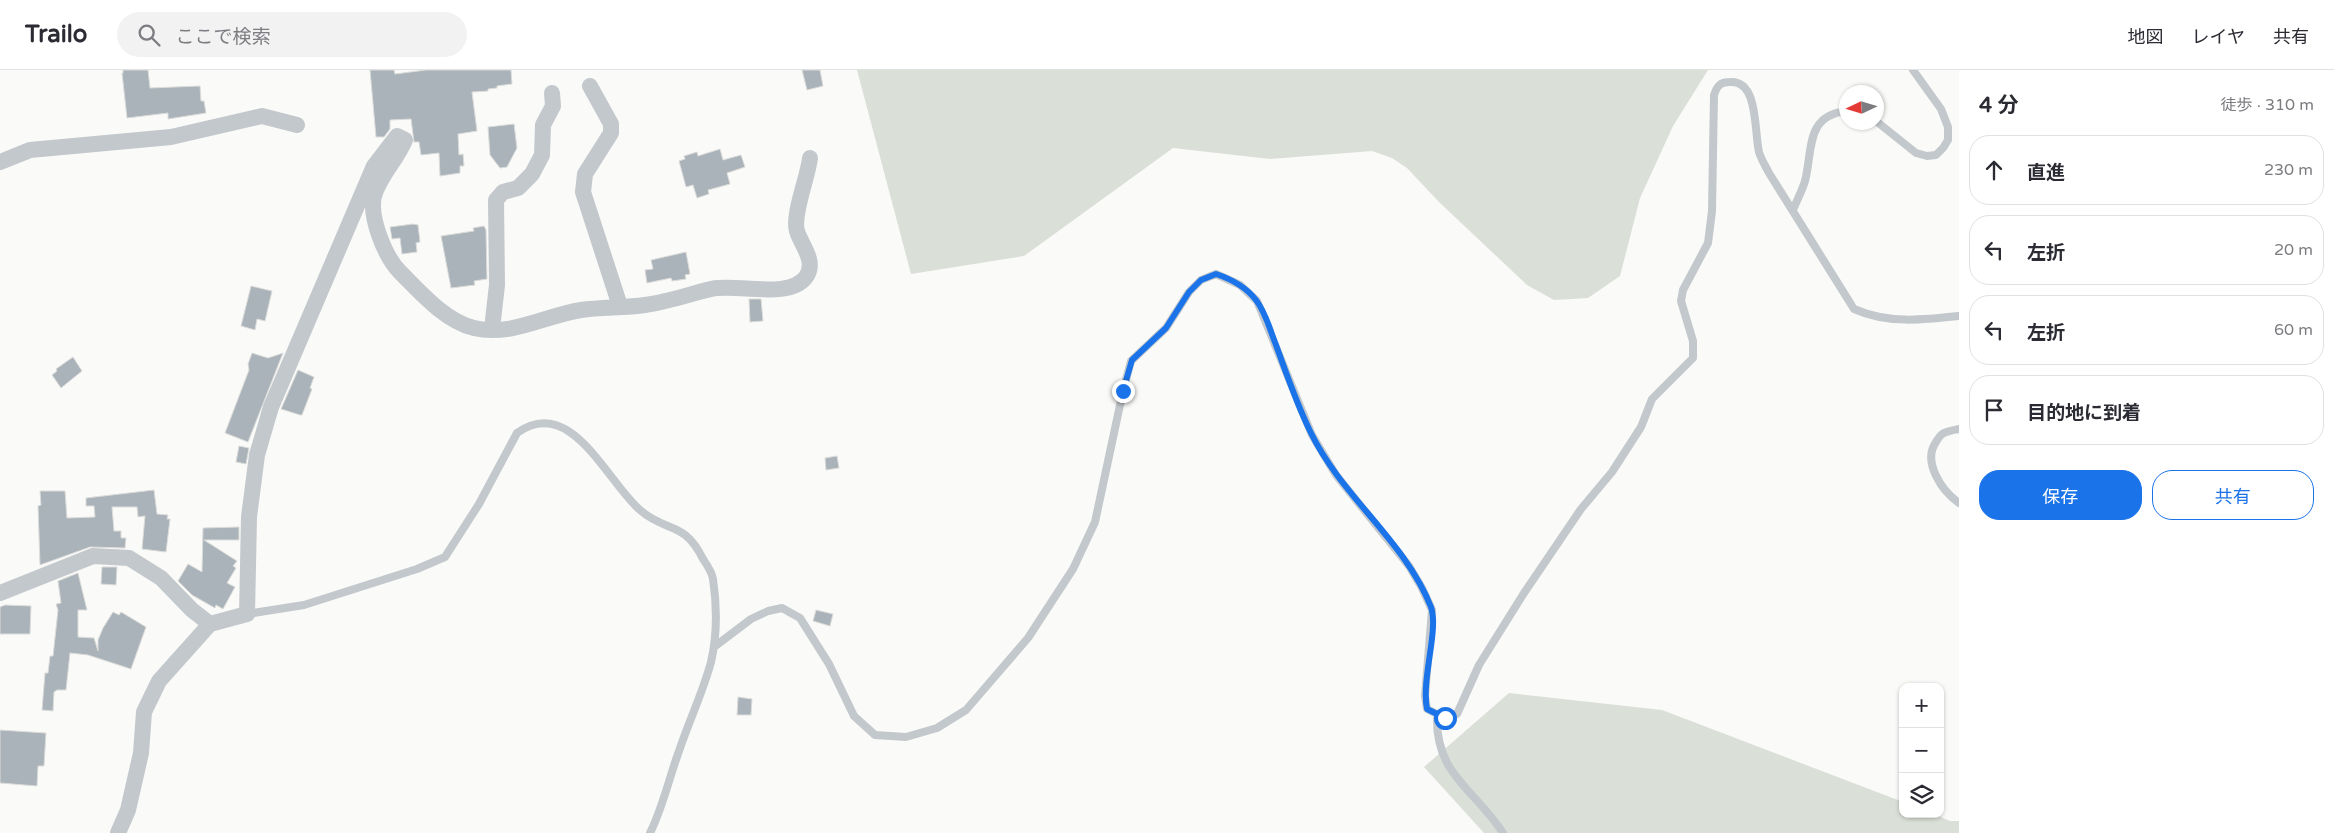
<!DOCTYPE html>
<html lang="ja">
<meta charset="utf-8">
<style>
:root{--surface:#fff;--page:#f2f2f3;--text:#2b2b33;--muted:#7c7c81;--line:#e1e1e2;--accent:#1a73e8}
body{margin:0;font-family:"Varela Round","Noto Sans JP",sans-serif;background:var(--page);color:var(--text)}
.controls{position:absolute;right:15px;bottom:15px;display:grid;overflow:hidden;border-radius:10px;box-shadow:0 1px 4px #0004}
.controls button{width:45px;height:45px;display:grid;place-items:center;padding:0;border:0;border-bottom:1px solid var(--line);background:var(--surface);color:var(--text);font:25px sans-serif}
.compass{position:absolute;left:1839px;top:15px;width:45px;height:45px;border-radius:50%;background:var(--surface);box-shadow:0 1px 4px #0004;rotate:266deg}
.stop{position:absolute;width:15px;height:15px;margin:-11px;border:4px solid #1a73e8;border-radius:50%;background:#fff}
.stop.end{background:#1a73e8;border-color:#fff;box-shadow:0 1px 5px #0008}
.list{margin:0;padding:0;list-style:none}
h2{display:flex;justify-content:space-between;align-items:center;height:65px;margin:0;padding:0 20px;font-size:21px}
h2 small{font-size:16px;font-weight:400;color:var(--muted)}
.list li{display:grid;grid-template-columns:32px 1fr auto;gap:15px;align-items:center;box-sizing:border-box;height:70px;margin:0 10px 10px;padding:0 10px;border:1px solid var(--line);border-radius:20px}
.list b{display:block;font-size:19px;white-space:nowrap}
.list em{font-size:16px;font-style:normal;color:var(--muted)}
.actions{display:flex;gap:10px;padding:15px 20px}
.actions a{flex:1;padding:11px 0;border:1px solid var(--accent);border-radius:20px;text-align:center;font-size:18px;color:var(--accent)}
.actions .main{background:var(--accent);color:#fff}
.icon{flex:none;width:28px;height:28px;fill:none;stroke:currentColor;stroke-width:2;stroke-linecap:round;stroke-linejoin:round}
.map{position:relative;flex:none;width:1959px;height:763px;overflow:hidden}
header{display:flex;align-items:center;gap:30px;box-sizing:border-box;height:70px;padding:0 25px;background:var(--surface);border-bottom:1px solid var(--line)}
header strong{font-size:24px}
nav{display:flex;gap:28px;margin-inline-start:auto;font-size:18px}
.search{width:350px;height:45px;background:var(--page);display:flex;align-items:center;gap:12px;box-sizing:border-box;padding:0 18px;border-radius:28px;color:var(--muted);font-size:19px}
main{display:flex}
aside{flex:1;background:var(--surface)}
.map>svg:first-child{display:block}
</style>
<header>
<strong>Trailo</strong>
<div class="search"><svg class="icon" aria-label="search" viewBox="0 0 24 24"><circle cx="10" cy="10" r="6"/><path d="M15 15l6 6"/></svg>ここで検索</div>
<nav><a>地図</a><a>レイヤ</a><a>共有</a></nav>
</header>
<main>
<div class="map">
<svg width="1959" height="763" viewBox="0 0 1959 763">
<rect width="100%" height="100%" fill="#fafaf8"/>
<path fill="#dadfd7" d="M857,0H1708L1673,56L1640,128L1620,206L1588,228L1554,230L1527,215L1439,132L1407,98L1392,88L1372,81L1270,89L1173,78L1024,186L911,204Z
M1509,623L1662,640L1903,732V744H1934L1950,751H1959V763H1484L1424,697Z"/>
<path fill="#aab3b9" stroke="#dcdcda" d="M123,0H148L150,18L200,16L201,31H204L206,43L168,49V43L127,48L122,3H123Z
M370,0H394L395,4L426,0H511L512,14L497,16V18L488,19V21L472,22L477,61L458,64L459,85L463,84L464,96H460V103L440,106L439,83L421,85L419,72H414L411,49L390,50V59L384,67H376Z
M802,0H820L823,16L807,20Z
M514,54L517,78L507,97L500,98L490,85L488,57Z
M720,79L723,90L741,85L745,97L727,103L730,114L708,120L709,124L697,128L693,115L686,117L679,91L685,89L684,86L697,82L698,86Z
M413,154L418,155L420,172L416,173L417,182L402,184L400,168L392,169L390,157Z
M484,156L486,160L487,209L474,211L475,215L451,218L441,166L474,161L473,158Z
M686,182L690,204L685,205L686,209L672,211L671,208L647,213L645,200L653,199L651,190Z
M251,216L272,221L265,251L257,249L255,260L241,256Z
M749,229H761L763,251L750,252Z
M252,283L268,288L283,283L248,372L225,363L249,300L248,294Z
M73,287L82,301L61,318L52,305L57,301L56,299Z
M298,300L314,307L310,318L312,319L302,345H300L281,339Z
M239,376L249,378L246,394L236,392Z
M837,386L839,398L826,400L825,388Z
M154,420L157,444L168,445L167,449H170L166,482L142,479L145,446L138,447L137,437H112L114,461H121V468H126L125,478L90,477L40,495L38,436L41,435L40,421H65L67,448L95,447L94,436H86V428Z
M239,457V470H204L237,491L233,496L236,498L227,513L235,517L223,539L216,535L215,538L192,525L178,511L188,494L202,502L203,458Z
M102,497H117L116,515L101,514Z
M78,503L87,540H78V567L94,568L98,581V570L103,558L113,542L119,545L121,542L146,557L131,599L88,585L70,583L66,620H57L54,622L53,641L42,640L45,603H48L50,586H53L58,540L56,534L61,533L58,511Z
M5,535L31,536L30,564H0V537Z
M816,540L833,544L830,556L813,551Z
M738,627L752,629L751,645H737Z
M0,660L46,663L44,696H38L37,716L0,713Z"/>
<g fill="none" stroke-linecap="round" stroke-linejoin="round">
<path stroke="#c3c8cc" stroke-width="8" d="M1876,51L1916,83L1927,86L1936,85L1943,78L1948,70V57L1941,39L1913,0
M1793,140C1797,130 1802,121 1805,111C1813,80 1805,46 1846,41
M1959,359C1954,360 1948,361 1944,363C1940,365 1938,369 1936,372C1922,392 1942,421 1959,433
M247,544L304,535L417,499L445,487L479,434L517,363C571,324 607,412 640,440C666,463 684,450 703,489C707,495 712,502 713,509C717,536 717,566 711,592C703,622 689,651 679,681C669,708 663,737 650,763
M714,577L751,549L768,541L782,538L800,548L829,594L854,646L875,665L906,667L937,658L966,640L1028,568L1073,499L1095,452L1123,321L1131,291L1166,258L1189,222L1201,210L1216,204L1240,215L1257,231L1312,365L1336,405L1409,496L1422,518L1432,540L1425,626L1427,639L1445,648L1457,644L1479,595L1524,523L1581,439L1612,402L1641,357L1652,329L1693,288V271L1681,231L1683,220L1708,173L1712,141L1714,25C1717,16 1720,12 1730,12C1759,10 1754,62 1759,82C1761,89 1766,97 1769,103L1854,239C1888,254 1923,250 1959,246
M1437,645C1435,705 1474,718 1503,763"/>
<path stroke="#c3c8cc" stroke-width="16" d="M590,16L611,54V63L585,104L583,122L620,236
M0,92L30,80L171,67L262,46L297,55
M492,259L497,215L496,130L503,122L518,118L532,104L542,85L543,55L553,36L552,23
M0,523L93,486L129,488L161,508L192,540L210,554L247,544L249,447L257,385L271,337L374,96L397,66L405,70C397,90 380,105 374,126C369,147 385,187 400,202C420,222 445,251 474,258C511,267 547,245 581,240C602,237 624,238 645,235C667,232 690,224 711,219C737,213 789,230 806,207C817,191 801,175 797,161C792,145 808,107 810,88
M118,763L128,740L141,683L144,642L159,611L210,554"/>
</g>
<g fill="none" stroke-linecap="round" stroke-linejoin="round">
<path stroke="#1a73e8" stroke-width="6" d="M1123,321L1132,290L1166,258L1189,222L1201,210L1216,204C1231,209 1246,217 1256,230C1266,243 1270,260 1276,275C1287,305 1297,335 1311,363C1342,427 1405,471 1431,537C1439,560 1421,609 1427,639L1445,648"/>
</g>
</svg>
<div class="controls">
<button>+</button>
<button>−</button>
<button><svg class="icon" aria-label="layers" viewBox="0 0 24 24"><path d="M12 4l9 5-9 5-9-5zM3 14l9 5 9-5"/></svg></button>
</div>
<svg class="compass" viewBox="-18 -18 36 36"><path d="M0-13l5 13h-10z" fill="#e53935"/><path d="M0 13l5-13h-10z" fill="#7c7c81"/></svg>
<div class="stop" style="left:1445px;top:648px"></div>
<div class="stop end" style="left:1123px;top:321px"></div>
</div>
<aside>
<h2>4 分<small>徒歩 · 310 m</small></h2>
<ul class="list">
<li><svg class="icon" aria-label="ahead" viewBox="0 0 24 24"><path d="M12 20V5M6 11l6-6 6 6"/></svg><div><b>直進</b></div><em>230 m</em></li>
<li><svg class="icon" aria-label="left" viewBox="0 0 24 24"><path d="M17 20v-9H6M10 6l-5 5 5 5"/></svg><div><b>左折</b></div><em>20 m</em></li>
<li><svg class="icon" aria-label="left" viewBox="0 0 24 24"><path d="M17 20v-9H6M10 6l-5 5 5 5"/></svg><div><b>左折</b></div><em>60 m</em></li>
<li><svg class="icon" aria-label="arrive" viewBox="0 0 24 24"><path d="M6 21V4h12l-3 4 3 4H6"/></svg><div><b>目的地に到着</b></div></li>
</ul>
<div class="actions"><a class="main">保存</a><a>共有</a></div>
</aside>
</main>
